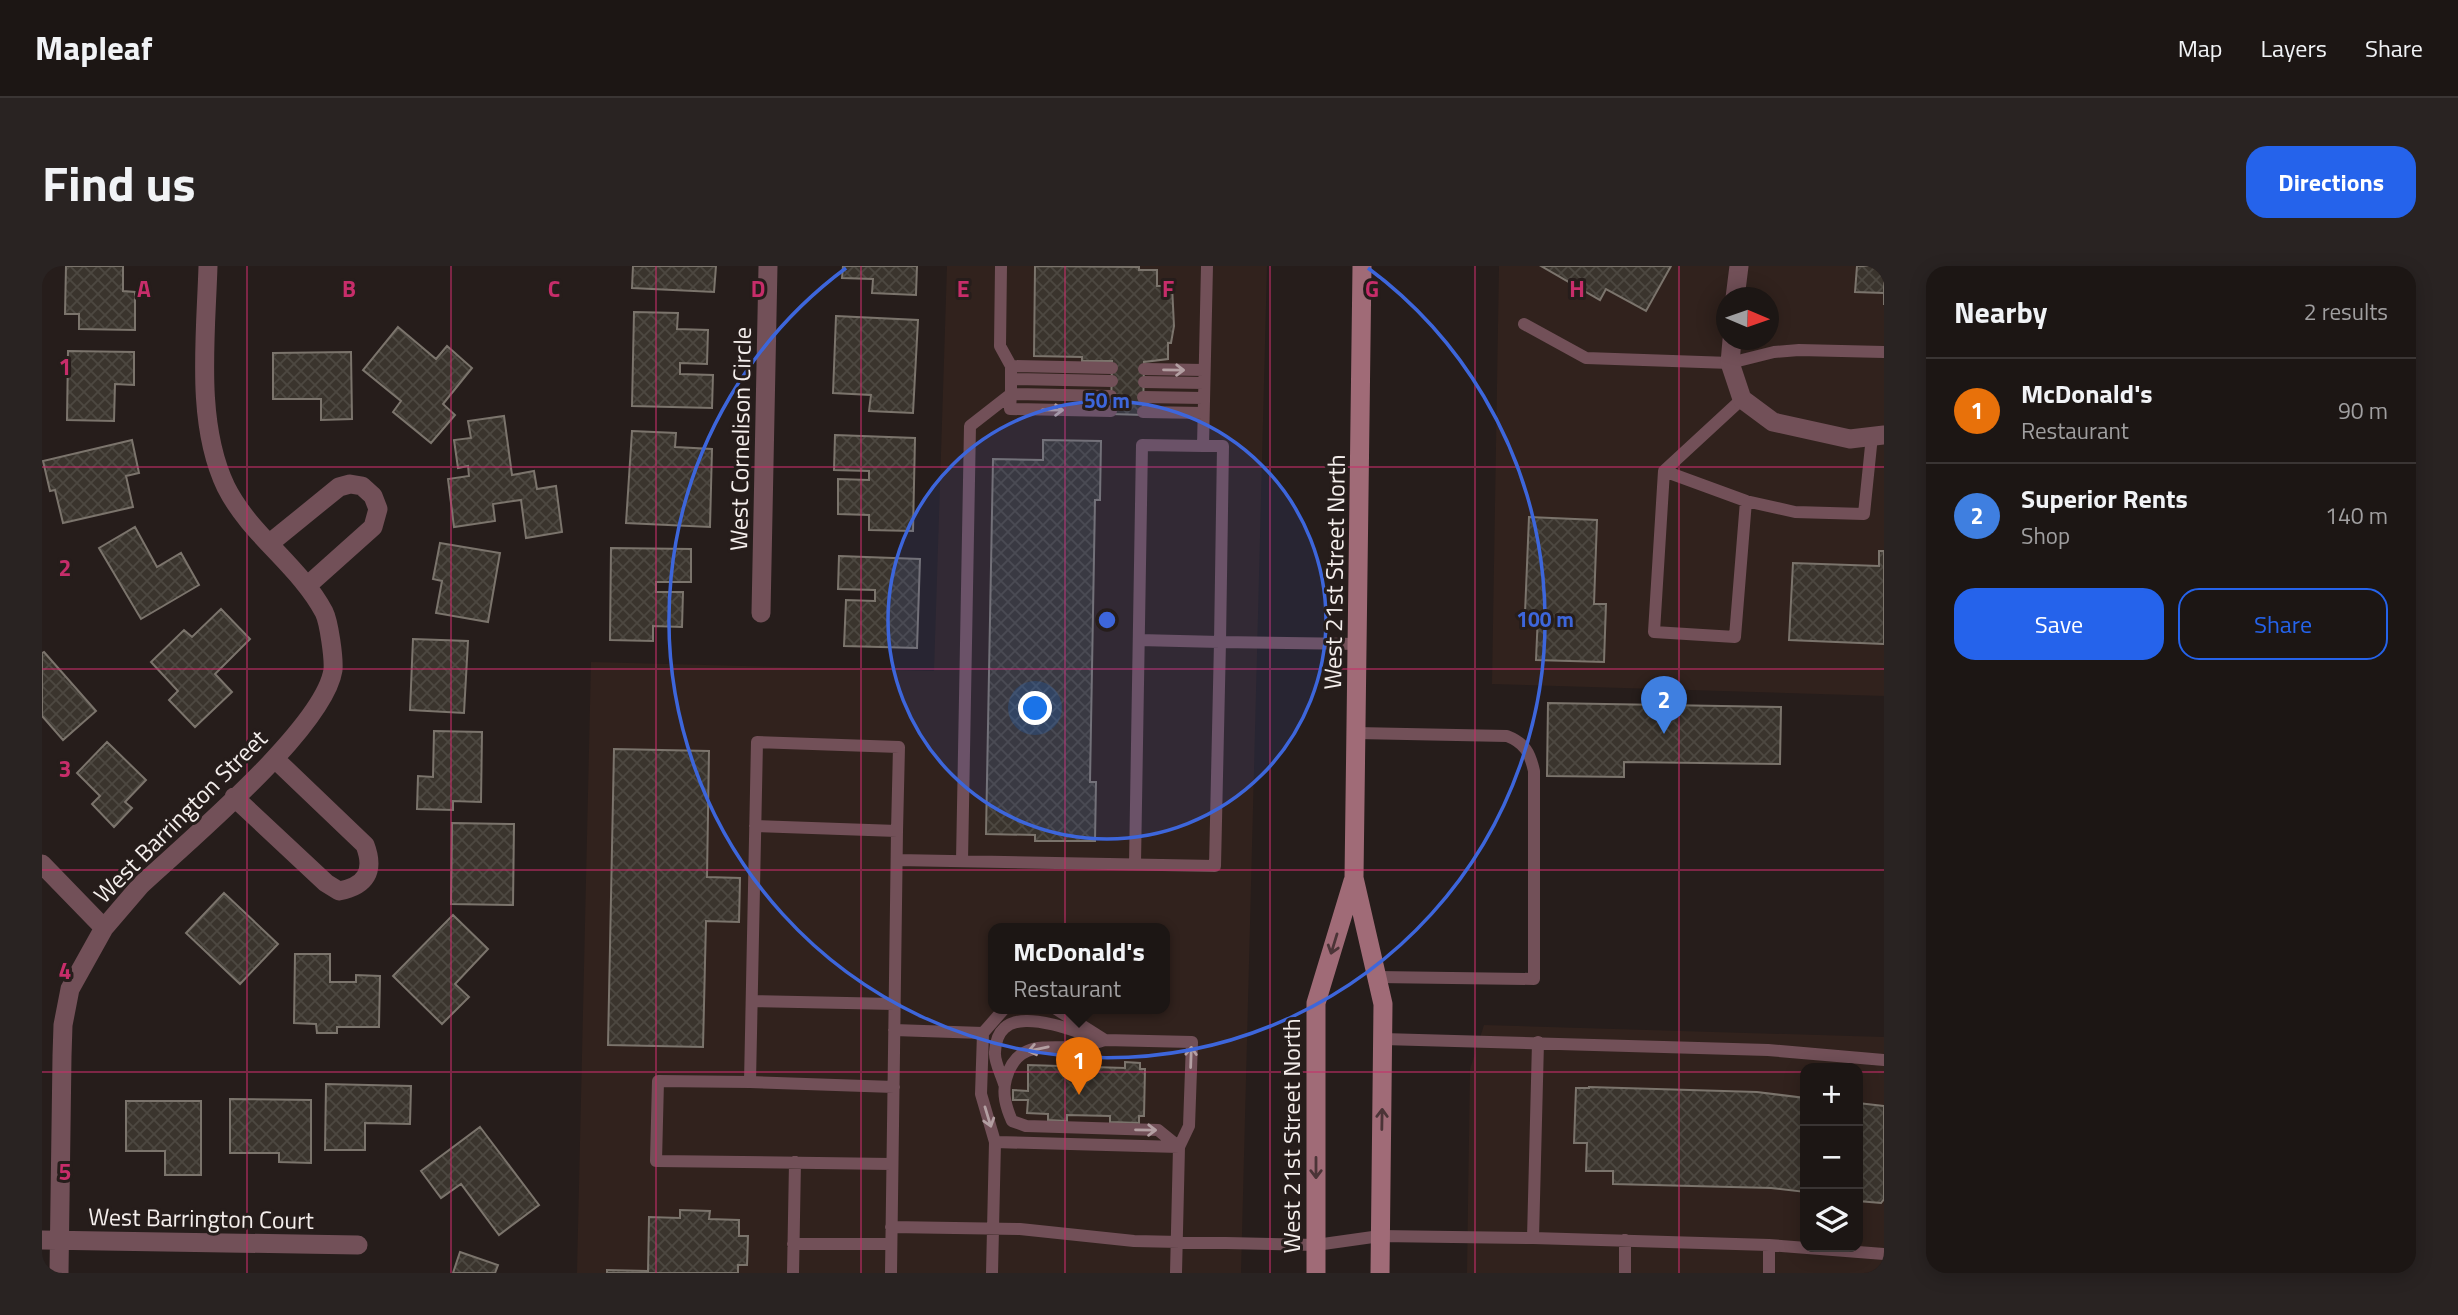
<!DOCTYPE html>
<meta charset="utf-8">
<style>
:root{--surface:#1c1614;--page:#292322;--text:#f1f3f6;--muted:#a09fa0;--line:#3a3534;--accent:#2563eb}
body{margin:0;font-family:"Titillium Web",sans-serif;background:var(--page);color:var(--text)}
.controls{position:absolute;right:21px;bottom:21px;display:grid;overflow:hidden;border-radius:14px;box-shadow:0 4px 18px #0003}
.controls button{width:63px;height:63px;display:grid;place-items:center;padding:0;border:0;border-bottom:2px solid var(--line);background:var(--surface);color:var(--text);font:35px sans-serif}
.compass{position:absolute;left:1674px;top:21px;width:63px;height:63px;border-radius:50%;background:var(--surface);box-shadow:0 4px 18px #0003;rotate:92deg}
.you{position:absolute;left:994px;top:443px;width:24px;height:24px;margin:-18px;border:5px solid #fff;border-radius:50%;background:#1a73e8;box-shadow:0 0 0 10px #1a73e833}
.badge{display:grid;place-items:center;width:46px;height:46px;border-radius:50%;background:var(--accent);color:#fff;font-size:23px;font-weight:700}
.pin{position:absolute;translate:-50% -58px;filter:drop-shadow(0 2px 4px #0008)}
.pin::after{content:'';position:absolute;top:37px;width:24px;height:21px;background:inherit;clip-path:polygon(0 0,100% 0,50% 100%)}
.popup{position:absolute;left:946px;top:657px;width:182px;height:91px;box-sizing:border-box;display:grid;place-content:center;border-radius:14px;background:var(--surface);filter:drop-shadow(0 2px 5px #0005);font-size:23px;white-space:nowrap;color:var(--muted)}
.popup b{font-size:26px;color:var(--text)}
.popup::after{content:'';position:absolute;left:50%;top:100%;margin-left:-14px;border:14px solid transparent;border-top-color:var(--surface)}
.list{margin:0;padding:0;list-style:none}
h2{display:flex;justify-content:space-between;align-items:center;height:91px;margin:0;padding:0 28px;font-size:30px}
h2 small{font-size:23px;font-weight:400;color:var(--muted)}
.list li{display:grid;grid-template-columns:46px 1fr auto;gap:21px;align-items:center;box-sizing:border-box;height:105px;padding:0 28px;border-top:2px solid var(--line)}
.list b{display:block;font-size:26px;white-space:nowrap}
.list p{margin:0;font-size:23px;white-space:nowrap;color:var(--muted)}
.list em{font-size:23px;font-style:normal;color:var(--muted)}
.actions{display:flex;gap:14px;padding:21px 28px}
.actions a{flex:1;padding:16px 0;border:2px solid var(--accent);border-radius:21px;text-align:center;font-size:24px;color:var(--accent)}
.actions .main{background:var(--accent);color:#fff}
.icon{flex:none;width:38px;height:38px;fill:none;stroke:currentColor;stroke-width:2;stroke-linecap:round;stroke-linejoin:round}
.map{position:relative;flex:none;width:1842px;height:1007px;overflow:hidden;border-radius:21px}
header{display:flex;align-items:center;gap:42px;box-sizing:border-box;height:98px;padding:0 35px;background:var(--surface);border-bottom:2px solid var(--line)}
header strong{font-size:33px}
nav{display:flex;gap:38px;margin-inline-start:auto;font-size:24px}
.intro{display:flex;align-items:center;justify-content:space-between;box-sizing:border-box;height:168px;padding:0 42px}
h1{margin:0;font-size:49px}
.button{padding:18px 32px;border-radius:21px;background:var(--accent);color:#fff;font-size:24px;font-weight:700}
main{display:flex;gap:42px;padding:0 42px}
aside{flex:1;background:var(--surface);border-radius:21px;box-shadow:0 4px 18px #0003}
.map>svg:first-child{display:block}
</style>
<header>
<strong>Mapleaf</strong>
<nav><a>Map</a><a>Layers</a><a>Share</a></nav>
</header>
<div class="intro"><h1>Find us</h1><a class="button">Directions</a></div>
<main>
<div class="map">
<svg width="1842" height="1007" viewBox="0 0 1842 1007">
<defs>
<pattern id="building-cross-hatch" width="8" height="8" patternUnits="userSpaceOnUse" patternTransform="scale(1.75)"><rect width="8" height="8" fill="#3a342d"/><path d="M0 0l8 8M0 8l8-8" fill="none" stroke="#4d4841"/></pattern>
</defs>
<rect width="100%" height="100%" fill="#261d1b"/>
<path fill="#31221d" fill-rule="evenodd" d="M905,0H1225L1199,1007H535L549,396L892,405ZM951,663H1123V743H951Z
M1457,0H1842V430L1450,418ZM1685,32H1727V74H1685Z
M1442,759L1842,771V1007H1425L1428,803ZM1763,802H1816V981H1763Z"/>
<path fill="url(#building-cross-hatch)" stroke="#7b746c" stroke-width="2" d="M24,0H81V25L93,26V64L37,63V48H23Z
M591,0H674L672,26L590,22Z
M801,0H875L874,29L830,27L831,13L800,12Z
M993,0L1097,1V4H1115V20H1130L1132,60L1129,77H1126V93L1102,96L1101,149L1069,148L1070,95H1040V91L992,90Z
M1499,0H1629L1604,45L1564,23L1558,34Z
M1815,0H1842V39V27L1813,26Z
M592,46L636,47L635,63L666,64L665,98L638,97V108L671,109L670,142L590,140Z
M794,50L876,54L871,147L827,145L829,129L791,127Z
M356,61L394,93L405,80L430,102L401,138L413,149L389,177L351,146L359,135L321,104Z
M26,85L92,86V119L73,118L72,155L25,154Z
M309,86L310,153L279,154V133H231V87Z
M462,150L470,209L492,205L495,223L514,220L520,266L484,272L479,234L451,238L453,255L412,261L406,213L427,210L426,200L416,202L412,174L429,172L426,155Z
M590,165L634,167L633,181L670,183L668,261L584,257Z
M793,169L873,172L871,265L827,264V249L796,248V213L827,214V205L792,204Z
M90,174L97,207L84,210L91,241L21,257L13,224L8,225L1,195Z
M1001,174L1059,175L1058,234H1053L1048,516H1054L1053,575H993V569L944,568L951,193L1001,194Z
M1487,251L1555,254L1552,338H1564L1562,396L1494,394L1496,348L1483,347Z
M93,261L115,301L139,287L157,319L99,353L57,282Z
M398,277L458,287L446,356L394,347L400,315L391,313Z
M569,282L649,283V316H614V326H641L640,361L611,360V375L568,374Z
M1837,285H1842V378L1747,374L1751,297L1837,300Z
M797,290L878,293L875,382L802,380L804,334L833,335V324L796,323Z
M179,343L208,373L173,408L190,426L153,461L127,434L136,425L109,396L142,364L150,371Z
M371,373L426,375L422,447L368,444Z
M2,386L54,445L21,474L0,450V387Z
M1506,437L1739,441L1738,498L1582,496V511L1505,510Z
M392,465L440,466L439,536L411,535V544L375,543L376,510L391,511Z
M65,476L104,514L83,536L90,542L72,561L50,538L58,530L35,507Z
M572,483L667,485L665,611L698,612L697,656L664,655L661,781L566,779Z
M410,557L472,558L471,639L409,638Z
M182,627L236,678L198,718L144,667Z
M411,649L446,683L413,718L427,731L400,758L351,710Z
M253,688H288V716H314V709L338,710L337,761H295V767H275L274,758L252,757Z
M1083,796L1098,797V803H1103L1102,850H1097V857L1068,856V850L1025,849V855L1006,854V848L985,847L986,834H971V824L986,825V799L1083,802Z
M284,818L369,820L368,858L323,857V884H283Z
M1547,821L1715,826L1763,832V926L1729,922L1571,918V905H1544L1545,877H1532L1534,822H1547Z
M188,833L269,834V897L237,896V887H188Z
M84,835H159V909H123V885H84Z
M1816,837L1842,840V933L1839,937L1816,935Z
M438,861L497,939L457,969L419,918L399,932L379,905Z
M638,944L668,945L667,953L697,954V970H706L705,999H696V1007H565V1004L606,1005L607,951L638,952Z
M418,986L456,999L453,1007H411Z"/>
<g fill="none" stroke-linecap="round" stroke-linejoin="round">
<path stroke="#725058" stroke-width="12" d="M1165,0L1161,180H1181L1178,376L1316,378
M1482,58L1544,92L1688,97L1732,86L1757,84L1842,86
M969,100L1070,102
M1102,103L1162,104
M969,113L1070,115
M1102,116L1162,117
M1101,131L1161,132
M1700,133L1622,205L1704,235L1753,246L1822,248L1830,170
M1069,145L968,143L969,128L1069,130
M1101,146L1161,147
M1622,205L1612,366L1693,371L1704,235
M1314,467L1465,470C1483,477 1488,487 1492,505V713L1335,711
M713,560L855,565L857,481L715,476L708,816L852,821
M855,594L1173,600L1178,376L1097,374
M920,595L928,160L969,128V100L958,80L959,0
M1093,598L1100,179L1161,180
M710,735L853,738
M962,743L941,767L939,828L953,876L1137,881
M1014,743L1063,774L1150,776L1147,860L1137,881L1134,1007
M852,764L941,767
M1341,773L1726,784L1842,794
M1063,774C1055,776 1045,781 1036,781C1005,783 975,773 964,813C960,828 964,841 970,855L984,860L1116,864L1137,881
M708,816L616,815L614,895L850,898
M962,818C959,808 952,795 953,786C955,733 1021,762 1049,770
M849,961L978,963L1092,975L1274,979L1338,970L1491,972L1727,979L1842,988
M1491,972L1496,776
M751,978H849
M751,1007L753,896
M849,1007L855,565
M950,1007L953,876
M1583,1007V974
M1727,1007V979"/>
<path stroke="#725058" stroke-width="19" d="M1693,32L1697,0
M1690,74L1688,97L1700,133L1731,156L1808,173L1842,169
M228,277L297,221L308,218L320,220L331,230L336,243L331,261L265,320
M719,347L726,0
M192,531L284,617L297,625C324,620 333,605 323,579L233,493
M0,598L62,662
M0,974L316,979
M17,1007L20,790L21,759L28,723L62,662L98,620C144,577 282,462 291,404C292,392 287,356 282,346C257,299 208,269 184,221C153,157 164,69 166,0"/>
<path stroke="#a06b77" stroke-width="19" d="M1320,0L1312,612L1341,738L1338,1007
M1274,1007V737L1311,615"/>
</g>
<defs><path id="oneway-shaft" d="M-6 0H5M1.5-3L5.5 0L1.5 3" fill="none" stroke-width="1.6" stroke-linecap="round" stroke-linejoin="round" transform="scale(1.75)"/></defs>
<g stroke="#b39fa2">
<use href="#oneway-shaft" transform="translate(1132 104) rotate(1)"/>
<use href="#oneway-shaft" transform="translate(1011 144) rotate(1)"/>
<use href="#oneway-shaft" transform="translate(996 783) rotate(168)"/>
<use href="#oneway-shaft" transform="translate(1149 791) rotate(-88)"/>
<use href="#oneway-shaft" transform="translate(946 851) rotate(73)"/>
<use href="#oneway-shaft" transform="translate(1104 864) rotate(1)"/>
</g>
<g stroke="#4b3437">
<use href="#oneway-shaft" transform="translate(1292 678) rotate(107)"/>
<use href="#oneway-shaft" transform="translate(1340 853) rotate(-89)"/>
<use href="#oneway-shaft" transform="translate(1274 902) rotate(90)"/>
</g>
<path fill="none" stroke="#c72d6a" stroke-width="2" stroke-opacity="0.55" d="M205,0V1007M409,0V1007M614,0V1007M819,0V1007M1023,0V1007M1228,0V1007M1433,0V1007M1637,0V1007M0,201H1842M0,403H1842M0,604H1842M0,806H1763M1816,806H1842"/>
<circle cx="1065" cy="354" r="219" fill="#3d66db" fill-opacity=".12"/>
<g fill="none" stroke="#3d66db" stroke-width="3.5">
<circle cx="1065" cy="354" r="219"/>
<path d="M1326 2A438 438 0 1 1 804 2"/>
</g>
<g text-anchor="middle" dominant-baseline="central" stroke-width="6" stroke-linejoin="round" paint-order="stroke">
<g font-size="24" fill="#f4eeec" stroke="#261d1b">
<text transform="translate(698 173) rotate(-89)">West Cornelison Circle</text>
<text transform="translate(1292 306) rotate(-89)">West 21st Street North</text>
<text transform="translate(138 550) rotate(-45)">West Barrington Street</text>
<text transform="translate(1249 870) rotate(-90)">West 21st Street North</text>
<text transform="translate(159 952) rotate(1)">West Barrington Court</text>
</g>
</g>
<g font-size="23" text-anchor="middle" font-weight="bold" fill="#c72d6a" stroke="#261d1b" stroke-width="6" stroke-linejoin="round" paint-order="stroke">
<text x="102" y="31">A</text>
<text x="307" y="31">B</text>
<text x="512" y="31">C</text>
<text x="716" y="31">D</text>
<text x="921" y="31">E</text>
<text x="1126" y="31">F</text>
<text x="1330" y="31">G</text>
<text x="1535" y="31">H</text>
<text x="23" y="109">1</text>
<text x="23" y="310">2</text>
<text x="23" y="511">3</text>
<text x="23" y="713">4</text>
<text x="23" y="914">5</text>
</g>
<circle cx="1065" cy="354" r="10" fill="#3d66db" stroke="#261d1b" stroke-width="3.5"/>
<g font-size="21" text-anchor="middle" font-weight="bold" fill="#3d66db" stroke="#261d1b" stroke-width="6" stroke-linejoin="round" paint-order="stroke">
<text x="1065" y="142">50 m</text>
<text x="1503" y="361">100 m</text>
</g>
</svg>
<div class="controls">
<button>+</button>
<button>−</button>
<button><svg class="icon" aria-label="layers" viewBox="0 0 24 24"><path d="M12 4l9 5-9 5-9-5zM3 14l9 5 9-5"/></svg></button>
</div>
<svg class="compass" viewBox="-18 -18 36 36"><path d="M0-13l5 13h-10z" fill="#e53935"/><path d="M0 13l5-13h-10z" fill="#a09fa0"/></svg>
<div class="you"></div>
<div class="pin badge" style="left:1037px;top:829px;background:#e8710a">1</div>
<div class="popup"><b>McDonald's</b>Restaurant</div>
<div class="pin badge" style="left:1622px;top:468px;background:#3f7fe0">2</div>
</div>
<aside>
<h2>Nearby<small>2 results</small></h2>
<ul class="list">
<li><span class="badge" style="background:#e8710a">1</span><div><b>McDonald's</b><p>Restaurant</p></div><em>90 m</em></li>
<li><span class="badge" style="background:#3f7fe0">2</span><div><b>Superior Rents</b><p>Shop</p></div><em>140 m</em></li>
</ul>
<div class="actions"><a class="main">Save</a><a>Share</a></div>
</aside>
</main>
